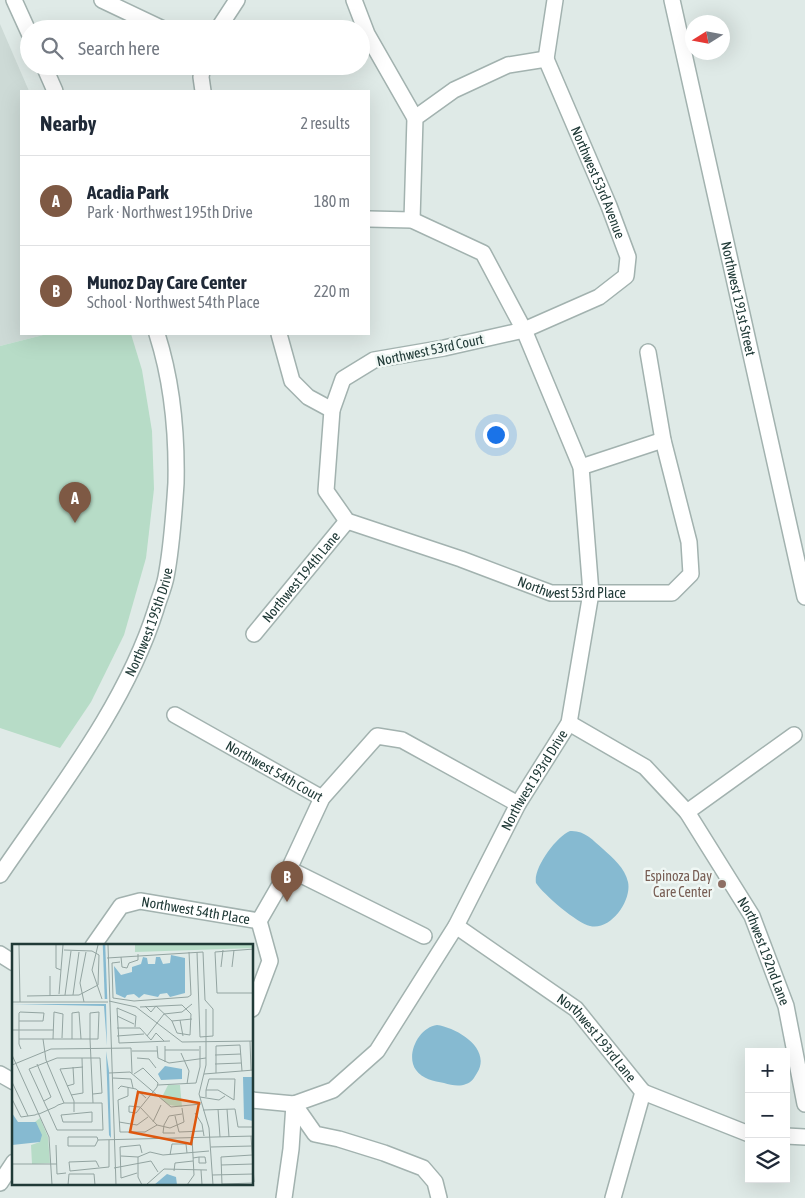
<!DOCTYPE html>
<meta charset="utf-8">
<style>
:root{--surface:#fff;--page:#f6f6f7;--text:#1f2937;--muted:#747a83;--line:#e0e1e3;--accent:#7e5944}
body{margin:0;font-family:"Asap Condensed",sans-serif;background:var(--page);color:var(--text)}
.controls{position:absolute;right:15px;bottom:15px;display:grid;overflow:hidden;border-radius:0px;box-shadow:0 5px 20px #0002}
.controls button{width:45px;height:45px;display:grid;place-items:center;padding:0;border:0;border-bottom:1px solid var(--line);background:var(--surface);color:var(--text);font:25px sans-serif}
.compass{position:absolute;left:685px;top:15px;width:45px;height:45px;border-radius:50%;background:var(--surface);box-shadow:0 5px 20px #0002;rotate:259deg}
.you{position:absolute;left:495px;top:434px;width:18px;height:18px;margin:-12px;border:4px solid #fff;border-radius:50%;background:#1a73e8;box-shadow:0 0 0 8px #1a73e833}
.badge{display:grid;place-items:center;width:32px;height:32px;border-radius:50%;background:var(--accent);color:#fff;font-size:16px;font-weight:700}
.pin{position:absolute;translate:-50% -41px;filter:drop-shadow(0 1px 2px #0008)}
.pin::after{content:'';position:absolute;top:26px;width:18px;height:15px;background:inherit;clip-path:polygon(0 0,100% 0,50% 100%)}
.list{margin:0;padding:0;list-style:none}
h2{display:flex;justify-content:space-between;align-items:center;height:65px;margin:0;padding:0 20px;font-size:21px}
h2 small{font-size:16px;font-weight:400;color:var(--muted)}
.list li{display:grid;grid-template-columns:32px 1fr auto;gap:15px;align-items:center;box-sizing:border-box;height:90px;padding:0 20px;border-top:1px solid var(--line)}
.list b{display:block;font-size:19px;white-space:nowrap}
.list p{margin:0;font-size:16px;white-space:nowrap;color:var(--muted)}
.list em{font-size:16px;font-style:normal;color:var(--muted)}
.icon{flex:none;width:28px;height:28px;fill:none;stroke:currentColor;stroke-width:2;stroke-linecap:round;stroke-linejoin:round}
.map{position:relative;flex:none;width:805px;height:1198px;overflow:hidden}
.search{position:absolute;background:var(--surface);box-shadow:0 5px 20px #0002;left:20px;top:20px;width:350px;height:55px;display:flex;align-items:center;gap:12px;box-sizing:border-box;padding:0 18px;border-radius:28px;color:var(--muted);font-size:19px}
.panel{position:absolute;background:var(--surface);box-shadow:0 5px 20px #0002;left:20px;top:90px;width:350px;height:245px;border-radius:0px}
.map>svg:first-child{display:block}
</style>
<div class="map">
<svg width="805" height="1198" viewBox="0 0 805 1198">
<rect width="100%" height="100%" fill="#dfeae7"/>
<path fill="#cddad6" d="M0,24L29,91H21V334H47L0,346Z"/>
<path fill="#b7dcc7" d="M47,334H131L142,370L152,431L154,489L146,558L124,635L91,702L60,748L0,728V346Z"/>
<path fill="#86bad1" d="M570,831C584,830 593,840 603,849C613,858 625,868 628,882C632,900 611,931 590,926C578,924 543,894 536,883C533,868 556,837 570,831Z
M437,1025C458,1028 492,1049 477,1073C474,1078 472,1082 466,1084C459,1087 451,1085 444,1083C434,1081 422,1079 416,1070C405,1055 419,1027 437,1025Z"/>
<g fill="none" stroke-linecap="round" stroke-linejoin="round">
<defs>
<g id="minor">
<path d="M102,0L163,29"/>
<path d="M354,0L367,34L415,118"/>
<path d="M218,29L237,0"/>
<path id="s1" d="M546,59L609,206L628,257L626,276L599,297L524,330L444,348L374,360L343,379L332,410L326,491L347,521L461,559L551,593H672L691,574L689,542L663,440L648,352"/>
<path d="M546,59L555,0"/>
<path d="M203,91L201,77L203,66"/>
<path d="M412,220L415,118L454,90L508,65L546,59"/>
<path d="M279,334L292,381L308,397L332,410"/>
<path d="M581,467L663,440"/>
<path id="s2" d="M254,634L347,521"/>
<path id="s3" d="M175,715L322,798"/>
<path id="s4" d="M569,723L645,767L687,812L752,916L786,1006L805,1104"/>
<path d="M687,812L794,735"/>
<path d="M289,869L424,936"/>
<path d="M259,921L289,869L322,798L377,736L402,740L518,804"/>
<path id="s5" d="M456,926L576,1009L643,1092L613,1198"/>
<path id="s6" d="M93,946L121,906L140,901L259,921"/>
<path d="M0,954L14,963"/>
<path d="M252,1009L270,961L259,921"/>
<path d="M0,1074L14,1082"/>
<path d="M643,1092L749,1134"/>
<path id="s7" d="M252,1100L294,1104L333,1090L377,1051L456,926L518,804L569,723L591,593L581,467L524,330L483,253L412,220L369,219"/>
<path d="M294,1104L315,1134L339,1139L384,1153L423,1168L435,1182L439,1198"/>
<path d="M786,1136L805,1137"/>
<path d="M0,1183L14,1162"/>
<path d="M284,1198L291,1149L294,1104"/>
</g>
<g id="tertiary">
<path d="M14,0L29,33"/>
<path id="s8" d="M672,0L805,597"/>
<path d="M44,66L55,91"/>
<path id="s9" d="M0,875C57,791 125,707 156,609C159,598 164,588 166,577C172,546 174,514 176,483C177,434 172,381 157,334"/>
</g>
</defs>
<use href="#minor" stroke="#a2b2af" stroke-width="18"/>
<use href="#tertiary" stroke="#a2b2af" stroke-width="18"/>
<use href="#minor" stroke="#fff" stroke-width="15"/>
<use href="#tertiary" stroke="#fff" stroke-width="15"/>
</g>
<circle fill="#8d6e63" stroke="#eff7f4" stroke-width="2" cx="722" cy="884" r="5"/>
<g text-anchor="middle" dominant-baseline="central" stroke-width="5" stroke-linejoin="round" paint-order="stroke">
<g font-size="14" fill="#203a37" stroke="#eff7f4">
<text stroke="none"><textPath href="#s1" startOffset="134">Northwest 53rd Avenue</textPath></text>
<text stroke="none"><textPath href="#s8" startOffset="306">Northwest 191st Street</textPath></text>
<text transform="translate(430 350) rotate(-12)">Northwest 53rd Court</text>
<text stroke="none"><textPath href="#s2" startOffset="74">Northwest 194th Lane</textPath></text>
<text stroke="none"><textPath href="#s1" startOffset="926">Northwest 53rd Place</textPath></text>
<text stroke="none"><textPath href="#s9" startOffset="295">Northwest 195th Drive</textPath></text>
<text stroke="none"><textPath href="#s3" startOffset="114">Northwest 54th Court</textPath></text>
<text stroke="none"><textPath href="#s7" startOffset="456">Northwest 193rd Drive</textPath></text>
<text stroke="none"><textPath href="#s6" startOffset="125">Northwest 54th Place</textPath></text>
<text stroke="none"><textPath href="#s4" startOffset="309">Northwest 192nd Lane</textPath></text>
<text stroke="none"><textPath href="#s5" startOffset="181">Northwest 193rd Lane</textPath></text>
</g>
<g font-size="14" fill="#785e54" stroke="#eff7f4" text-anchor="end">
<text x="712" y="876">Espinoza Day<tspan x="712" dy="16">Care Center</tspan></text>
</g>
</g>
<g transform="translate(12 944)">
<rect width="241" height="241" fill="#dfeae7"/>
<path d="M123,1H241L242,4L123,8ZM156,141H168L170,163L157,161L149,155ZM28,174L36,193L38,219L20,220L19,201L28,198L23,178Z" fill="#b7dcc7"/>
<path d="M159,11L173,14V49L158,53L155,49L148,50L146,53L132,50L127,54L122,50L115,51L113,54L104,50L102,22L109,31L120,28V23L129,20L131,13L135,14L136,20H143L144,13H148L151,20L158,19ZM0,60H94L95,102L92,62ZM94,107L97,127L99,194L97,191ZM153,122L170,125V135L149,136L146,130ZM231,133H241V177L232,175ZM0,169L6,178H24L30,191L28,198L0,201ZM155,230L164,233L165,241H142Z" fill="#86bad1"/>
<path fill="none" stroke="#86bad1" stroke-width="2.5" d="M92,1L94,55"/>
<path fill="none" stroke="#93a4a1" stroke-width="1" d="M7,1L8,58M44,1V24L49,26M86,1L80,26L90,55M96,1L104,241M242,5L203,8L205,49H242M52,6L80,7L87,11L86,41M185,8L188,93L201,92V65M109,13L110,23L115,24L117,19L126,16V10M95,14L191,8L193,56L201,65M108,18L100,19L101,54L122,57L176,53L179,51L177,8M209,23L211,6M220,23L222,6M38,32V52M47,50L51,1M53,51L59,7M61,51L67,8M15,52L67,51L86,41M97,57L124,63L170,98L242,97M0,58H96M72,58L68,39L74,8M133,62L139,68L144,62L160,77L165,89L178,91M128,63L170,61L179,70L178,91M194,65V121L187,150L197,184L201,241M152,70L170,68L180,60M105,72L122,80M168,76L171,92M7,77H31L32,69L8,68L7,69V100L9,105M160,77L180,75M123,83L124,72L105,64L107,99L158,97M105,84H128L139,96M0,86H41M105,92L132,90M135,92L152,70M7,95H86L87,68L78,69V95L81,159M31,95L34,116L52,159M41,95L42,68L51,70L50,94M60,95V69L67,68L69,95M139,96L144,89L152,97M238,97L239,126M145,102L146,114L157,119L194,114M153,102V118M153,106H187M120,107H145M169,109L177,127L175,140M0,111L37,193L40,241M203,111L229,110M125,114L137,115L144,124M25,120L39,153L32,157M203,120L229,119M0,121L39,105L119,104L120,129M97,129L118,128L159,163L189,160M204,129V102L228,101L230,127M122,130L131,124L146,139L145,143L124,169L117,168V162L128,163M192,130L242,126M101,134L119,135L121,144M0,138L16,172M146,141L184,139L188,123V102M55,142L62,140L61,123M108,143L106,145L109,142L124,145L134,154M116,143V152L106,156L108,188H133L145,181M194,146H206L222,156L223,135H197L194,146V153M59,151L71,149L70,114M188,153L207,156L213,152M0,155L9,173L23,171L25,170H27L36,166L43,163L46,161L52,159H90L91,186H45L36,166L34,162L17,125L45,114H88L90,149L81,150M128,163L145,181L158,184L172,178L170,164M206,165L208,193M215,165L217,193M191,166L223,165L226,183H242M62,168V157L48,125L71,123M80,168V178H51L49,171ZM183,169L190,180L192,192M163,172L167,188L191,187M107,178L125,181L136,173M141,178L149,161M163,189H151L152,181L157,172L170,170M239,192L242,238M86,196L83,202H56V193H85L86,196L242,192M97,196V223M44,201L45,230L54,229M199,203L240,202M158,211L160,200H174L175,209M109,212L126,213M126,213L138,208L151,211L197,207M126,213V233L130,241M181,214L187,213H193L194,219H187V213M0,220H45M209,221L241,220M87,223L84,217L57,218L58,227L97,223M102,224L139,217L146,228M189,226L190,241M162,227L163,219L181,217M125,229L109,234L108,203L128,201L130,209M200,231L241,230M210,240L242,239M56,241L57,230H82L83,241M134,241L152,225L195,226M175,241L182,231L180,193M210,241L209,213L240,211"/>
<path fill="#de570e" fill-opacity="0.15" stroke="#de570e" stroke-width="2.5" d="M126,148L187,159L179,200L118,188Z"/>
<rect width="241" height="241" fill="none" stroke="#203a37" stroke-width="2.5"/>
</g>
</svg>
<div class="controls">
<button>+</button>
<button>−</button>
<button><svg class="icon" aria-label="layers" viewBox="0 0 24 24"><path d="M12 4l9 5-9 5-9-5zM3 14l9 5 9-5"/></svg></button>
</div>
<svg class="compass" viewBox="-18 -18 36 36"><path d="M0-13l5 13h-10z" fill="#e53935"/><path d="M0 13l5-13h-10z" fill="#747a83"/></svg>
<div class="you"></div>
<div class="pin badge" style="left:75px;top:523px">A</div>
<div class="pin badge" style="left:287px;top:902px">B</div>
<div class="search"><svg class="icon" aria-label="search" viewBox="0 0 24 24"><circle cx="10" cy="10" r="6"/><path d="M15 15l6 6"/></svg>Search here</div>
<section class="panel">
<h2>Nearby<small>2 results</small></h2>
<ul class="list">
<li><span class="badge">A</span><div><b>Acadia Park</b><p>Park · Northwest 195th Drive</p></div><em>180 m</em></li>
<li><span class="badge">B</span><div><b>Munoz Day Care Center</b><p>School · Northwest 54th Place</p></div><em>220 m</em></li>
</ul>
</section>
</div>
